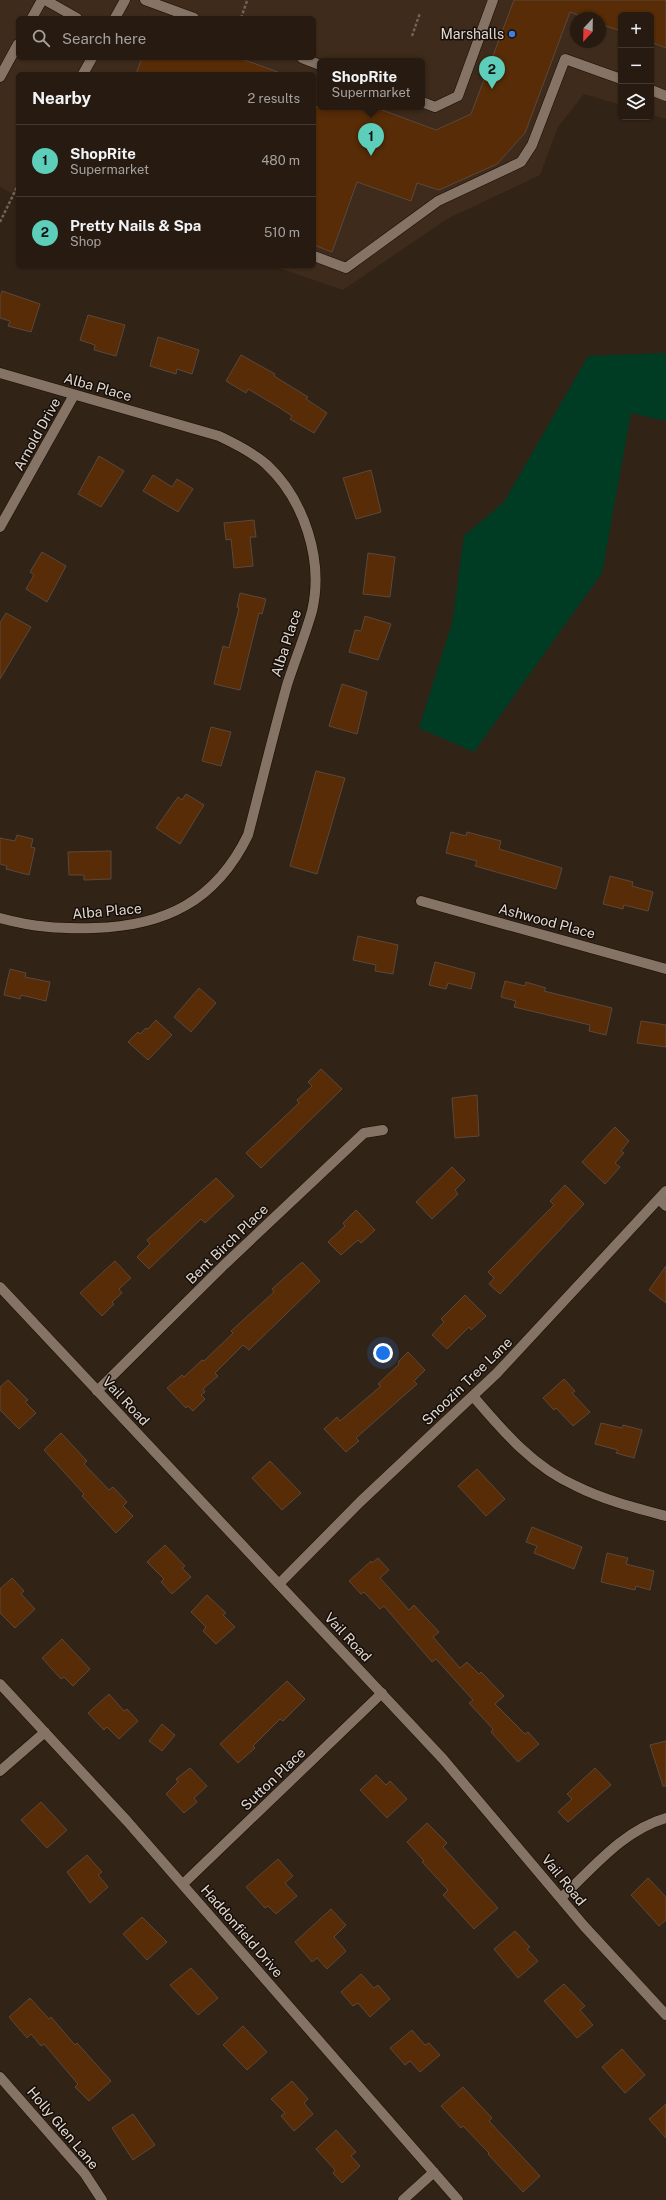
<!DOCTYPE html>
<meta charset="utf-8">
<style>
:root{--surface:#261a11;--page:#2e231a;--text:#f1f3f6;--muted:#a4a19f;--line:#423831;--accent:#5dceb9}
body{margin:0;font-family:"Public Sans",sans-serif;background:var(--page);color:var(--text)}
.controls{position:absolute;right:12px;top:12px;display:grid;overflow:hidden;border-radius:6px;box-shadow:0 1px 3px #0004}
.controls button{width:36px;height:36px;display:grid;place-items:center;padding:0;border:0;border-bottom:1px solid var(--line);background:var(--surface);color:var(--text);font:20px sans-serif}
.compass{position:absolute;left:570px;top:12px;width:36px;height:36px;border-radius:50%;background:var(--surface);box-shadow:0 1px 3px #0004;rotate:202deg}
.you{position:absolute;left:383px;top:1353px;width:14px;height:14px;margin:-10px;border:3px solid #fff;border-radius:50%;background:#1a73e8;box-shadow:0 0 0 6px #1a73e833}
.badge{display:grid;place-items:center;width:26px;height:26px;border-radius:50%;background:var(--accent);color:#111;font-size:13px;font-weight:700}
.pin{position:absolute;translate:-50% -33px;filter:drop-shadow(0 1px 2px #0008)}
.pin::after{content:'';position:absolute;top:21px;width:14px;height:12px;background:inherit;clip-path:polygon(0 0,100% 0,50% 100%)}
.popup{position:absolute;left:317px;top:58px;width:108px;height:52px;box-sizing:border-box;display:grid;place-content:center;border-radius:6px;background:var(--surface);filter:drop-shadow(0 1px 3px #0005);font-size:13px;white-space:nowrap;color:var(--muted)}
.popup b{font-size:15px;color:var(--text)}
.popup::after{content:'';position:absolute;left:50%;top:100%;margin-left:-8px;border:8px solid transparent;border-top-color:var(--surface)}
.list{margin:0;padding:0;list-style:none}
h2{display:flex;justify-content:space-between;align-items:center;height:52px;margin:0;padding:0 16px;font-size:17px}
h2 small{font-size:13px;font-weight:400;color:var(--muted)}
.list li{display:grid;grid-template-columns:26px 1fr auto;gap:12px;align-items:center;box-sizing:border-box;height:72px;padding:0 16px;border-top:1px solid var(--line)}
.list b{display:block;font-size:15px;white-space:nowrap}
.list p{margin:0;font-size:13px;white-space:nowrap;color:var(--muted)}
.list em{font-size:13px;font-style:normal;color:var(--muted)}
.icon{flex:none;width:22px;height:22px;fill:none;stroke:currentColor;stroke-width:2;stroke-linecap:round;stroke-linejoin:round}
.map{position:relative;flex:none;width:666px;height:2200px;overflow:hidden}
.search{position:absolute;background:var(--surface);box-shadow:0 1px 3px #0004;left:16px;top:16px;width:300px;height:44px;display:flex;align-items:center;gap:10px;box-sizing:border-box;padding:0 14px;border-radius:6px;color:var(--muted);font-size:15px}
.panel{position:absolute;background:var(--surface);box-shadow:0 1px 3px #0004;left:16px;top:72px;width:300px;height:196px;border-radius:6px}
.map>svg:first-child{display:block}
</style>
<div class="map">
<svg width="666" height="2200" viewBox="0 0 666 2200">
<rect width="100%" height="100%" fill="#322317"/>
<path fill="#3e2b1b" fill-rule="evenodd" d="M0,0H666V119L651,115V15H621V105L584,94L558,127L540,175L447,219L343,290L273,266H314V74H18V196L0,187ZM18,18H314V58H18ZM576,18H600V42H576ZM320,61H422V107H320Z"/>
<path fill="#003c24" d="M666,353V421L631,413L602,573L474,752L419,728L452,623L464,536L504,502L588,356Z"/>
<path fill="#572c07" stroke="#5a483c" d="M514,0H666V48L651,42V15H621V31L600,24V18H585L570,12L525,133L497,164L439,190L417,183L411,201L357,182L332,252L314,245V107H374L436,130L471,114Z
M142,58H239L278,72V74H136Z
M2,291L40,304L31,332L8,326L10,321L0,318V298Z
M88,315L125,325L116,356L94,350L95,345L80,340Z
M158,337L199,350L192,374L177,369L176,374L150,366Z
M241,355L275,374L274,376L308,397L306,399L327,413L314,433L290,419L292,416L280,408L248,389L246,393L226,381Z
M99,456L124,471L101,507L78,494Z
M371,470L381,512L356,519L343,478Z
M153,475L172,487L177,479L193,489L178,512L143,491Z
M254,520L256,537H250L253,566L234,568L231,539L226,540L224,523Z
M42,552L66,566L47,602L26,589L34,575L30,572Z
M368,553L395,557L390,597L363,594Z
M240,593L266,599L262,614L259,613L240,690L214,684L223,646L229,648L239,608L237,607Z
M6,613L31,627L0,679V623Z
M365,616L391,624L378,660L349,652L355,630L361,631Z
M342,684L367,692L357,734L329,726Z
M211,727L231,732L221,766L202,761Z
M316,771L345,778L317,874L290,866Z
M186,794L204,805L180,844L156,828L178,797L182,800Z
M451,832L466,836L467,832L501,841L499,849L562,868L556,889L475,866L477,861L446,853Z
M17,835L33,839L31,847L35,848L29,875L6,869L7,866L0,864V838L15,841Z
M111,851V879L84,880V875H69L68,852Z
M610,876L633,882L632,886L653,892L648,911L624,905L623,909L603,904Z
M358,936L398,945L393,974L375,971L376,965L353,960Z
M435,962L475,973L471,989L448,983L446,989L429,985Z
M10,969L26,973L25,977L50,982L46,1001L21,995L20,999L4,995Z
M505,981L525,986L526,982L546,988L544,991L612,1008L606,1035L589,1031L590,1025L514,1007L516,1001L501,997Z
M199,988L216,1003L191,1032L174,1017Z
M156,1020L172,1035L148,1060L128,1042L138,1032L140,1034L146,1028L148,1029Z
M641,1021L666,1025V1047L637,1043Z
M321,1069L342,1089L261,1168L246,1153L299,1103L297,1100L312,1086L308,1082Z
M477,1095L479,1136L455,1138L452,1098Z
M615,1127L629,1141L621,1151L624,1153L615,1163L620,1167L605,1184L582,1162Z
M452,1167L465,1180L455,1190L458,1194L432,1219L416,1202Z
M216,1178L234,1196L205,1223L201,1219L149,1269L137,1257L150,1244L147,1240Z
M565,1185L584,1204L500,1294L489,1284L494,1278L488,1272L554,1205L550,1201Z
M356,1210L375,1230L361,1243L358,1240L341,1255L328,1242L345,1226L343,1223Z
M115,1261L131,1278L119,1289L122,1293L112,1302L114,1304L102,1316L80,1293Z
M302,1262L320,1281L249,1350L243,1345L215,1373L218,1376L203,1389L205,1392L201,1395L205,1399L193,1411L188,1406L186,1408L167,1388L182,1375L184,1377L202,1360L204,1361L233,1333L231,1331L274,1292L272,1289Z
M666,1266V1303L649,1290Z
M465,1295L486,1316L471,1330L469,1327L447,1349L432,1335L444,1322L441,1319Z
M408,1352L425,1370L414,1381L417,1384L356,1438L359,1441L346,1452L324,1429L337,1417L340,1421L381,1386L378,1384L399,1364L398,1362Z
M564,1379L575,1391L572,1393L590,1412L573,1426L556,1408L554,1410L543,1398Z
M8,1380L28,1400L25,1402L36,1413L19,1429L0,1410V1387Z
M601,1423L622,1428L623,1425L642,1430L634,1458L616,1453L618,1450L595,1444Z
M61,1433L87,1461L84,1464L109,1490L113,1487L127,1502L123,1506L133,1516L116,1533L82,1496L84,1494L44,1450Z
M270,1461L301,1493L282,1510L252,1478Z
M477,1469L505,1499L486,1516L458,1486Z
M532,1527L582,1547L574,1569L534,1553L537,1546L526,1542Z
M165,1545L185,1566L182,1568L191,1577L172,1594L161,1582L164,1579L147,1562Z
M607,1553L628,1558L626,1564L654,1571L650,1590L636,1586L635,1590L601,1582Z
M378,1558L389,1570L380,1578L409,1610L414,1605L439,1632L433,1637L460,1668L467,1662L479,1674L481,1672L504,1696L495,1704L525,1734L528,1732L539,1744L518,1762L491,1732L493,1729L469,1703L473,1700L436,1659L432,1662L384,1606L380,1609L364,1592L361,1594L349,1581L371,1561L372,1563Z
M12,1578L24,1591L21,1594L35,1609L15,1628L0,1613V1589Z
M207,1595L226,1613L223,1615L235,1627L216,1644L203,1631L206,1627L191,1612Z
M62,1639L90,1669L73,1686L64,1677L61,1679L42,1658Z
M287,1681L305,1699L283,1721L280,1719L253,1746L255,1748L238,1763L220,1744Z
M109,1694L124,1711L127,1709L138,1721L119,1739L107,1727L104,1730L88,1713Z
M162,1724L175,1735L162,1751L149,1741Z
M666,1741V1786H663L650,1745Z
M190,1768L207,1786L194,1798L197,1802L184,1813L166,1794L178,1782L176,1779Z
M595,1768L611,1785L568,1822L558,1812L572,1799L567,1794Z
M376,1775L386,1785L390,1781L407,1799L387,1818L360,1790Z
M41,1802L67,1830L47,1848L21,1820Z
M427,1823L447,1843L443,1847L498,1908L474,1929L443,1895L448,1890L422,1862L424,1861L407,1842Z
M87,1855L102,1872L98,1875L108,1887L90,1903L67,1872Z
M278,1859L293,1876L285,1883L297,1896L276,1914L268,1906L265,1908L246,1887Z
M648,1878L666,1897V1920L659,1926L631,1895Z
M331,1909L346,1925L334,1937L346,1951L327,1969L317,1958L312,1962L295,1942Z
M142,1917L167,1942L147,1960L123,1934Z
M515,1931L530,1947L527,1949L538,1961L518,1978L494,1949Z
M191,1968L218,1998L198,2015L170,1985Z
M361,1974L374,1988L378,1985L390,1999L370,2017L358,2003L353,2006L341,1992Z
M564,1984L585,2006L580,2010L593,2025L577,2038L544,2001Z
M30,1998L49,2019L51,2017L75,2045L77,2043L111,2081L89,2101L75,2087L78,2084L44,2044L41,2046L31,2034L27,2038L9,2017Z
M243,2026L267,2052L247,2070L223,2045Z
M412,2030L425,2045L429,2043L440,2055L420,2072L410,2061L405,2065L390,2048Z
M622,2049L645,2075L625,2093L602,2067Z
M292,2081L308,2099L304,2103L313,2114L294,2131L281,2116L285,2113L271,2099Z
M463,2087L492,2118L489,2121L540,2176L523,2192L488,2154L489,2153L463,2126L461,2128L441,2106Z
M666,2104V2138L649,2119Z
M133,2114L155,2145L133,2160L112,2128Z
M336,2130L356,2152L351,2156L360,2166L342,2183L333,2173L335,2170L316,2149Z"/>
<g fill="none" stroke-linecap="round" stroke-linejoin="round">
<defs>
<path id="service" d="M45,0L77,18
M145,0L194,18
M32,18L42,0
M115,18L125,0
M302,58L320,65
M83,74L92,58
M0,77L18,44
M651,90L666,96
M422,102L435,107L458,96L493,0
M314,256L346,268L438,201L521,162L532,145L565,59L621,79"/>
<path id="minor" d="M0,373L219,436C236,444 252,452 266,464C304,499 324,560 312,611C305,636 295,660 287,685C273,735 261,785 248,835C216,901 165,926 94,928C60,929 33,927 0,918
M0,527L74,395
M421,901L666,969
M659,1199L666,1206
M97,1391L224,1265L364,1133L383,1130
M473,1396C503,1431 533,1467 576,1486C604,1500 636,1508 666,1516
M279,1584L360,1502L497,1373L666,1191
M0,1684L127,1821L458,2200
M0,1771L45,1732
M183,1884L382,1693
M561,1898C592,1869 623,1830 666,1818
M0,2077L85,2174L102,2200
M403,2200L434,2172"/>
<path id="tertiary" d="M0,1287L443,1759L584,1926L666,2015"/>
</defs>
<use href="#service" stroke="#190c03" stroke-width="11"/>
<use href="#minor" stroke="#190c03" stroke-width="11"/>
<use href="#tertiary" stroke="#190c03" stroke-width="11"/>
<path stroke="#6f6258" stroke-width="2.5" stroke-dasharray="3 2" stroke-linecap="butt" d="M241,18L247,1
M412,36L420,13
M403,61L404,56
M0,222L18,185"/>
<use href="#service" stroke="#857365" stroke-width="10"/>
<use href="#minor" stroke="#857365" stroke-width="10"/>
<use href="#tertiary" stroke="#857365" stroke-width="10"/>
</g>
<circle fill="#3f7fe0" stroke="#150e09" stroke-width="1.5" cx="512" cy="34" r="4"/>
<g text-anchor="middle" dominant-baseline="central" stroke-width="3" stroke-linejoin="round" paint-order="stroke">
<g font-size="14" fill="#e2d8d0" stroke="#150e09" text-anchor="end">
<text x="504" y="34">Marshalls</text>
</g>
<g font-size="14" fill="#e2d8d0" stroke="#150e09">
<text transform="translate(98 387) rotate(16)">Alba Place</text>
<text transform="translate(37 434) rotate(-61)">Arnold Drive</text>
<text transform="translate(286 643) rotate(-72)">Alba Place</text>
<text transform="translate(107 911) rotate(-5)">Alba Place</text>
<text transform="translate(547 921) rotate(15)">Ashwood Place</text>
<text transform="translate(227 1244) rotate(-44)">Bent Birch Place</text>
<text transform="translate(467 1381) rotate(-44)">Snoozin Tree Lane</text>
<text transform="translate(126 1401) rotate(47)">Vail Road</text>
<text transform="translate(348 1637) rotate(47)">Vail Road</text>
<text transform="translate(273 1779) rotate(-44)">Sutton Place</text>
<text transform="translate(564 1880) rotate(51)">Vail Road</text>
<text transform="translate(242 1931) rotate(49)">Haddonfield Drive</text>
<text transform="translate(63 2128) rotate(50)">Holly Glen Lane</text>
</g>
</g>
</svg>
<div class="controls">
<button>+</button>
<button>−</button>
<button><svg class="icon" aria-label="layers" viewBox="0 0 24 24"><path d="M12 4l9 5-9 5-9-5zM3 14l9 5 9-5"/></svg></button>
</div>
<svg class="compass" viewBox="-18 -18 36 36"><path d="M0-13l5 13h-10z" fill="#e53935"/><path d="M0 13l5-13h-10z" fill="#a4a19f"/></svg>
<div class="you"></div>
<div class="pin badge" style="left:371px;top:156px">1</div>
<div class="popup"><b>ShopRite</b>Supermarket</div>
<div class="pin badge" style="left:492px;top:89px">2</div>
<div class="search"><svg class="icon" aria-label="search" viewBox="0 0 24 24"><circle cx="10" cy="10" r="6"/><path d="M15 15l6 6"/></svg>Search here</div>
<section class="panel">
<h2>Nearby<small>2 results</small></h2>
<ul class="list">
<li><span class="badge">1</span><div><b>ShopRite</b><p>Supermarket</p></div><em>480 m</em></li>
<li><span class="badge">2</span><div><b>Pretty Nails &amp; Spa</b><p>Shop</p></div><em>510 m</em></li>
</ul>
</section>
</div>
